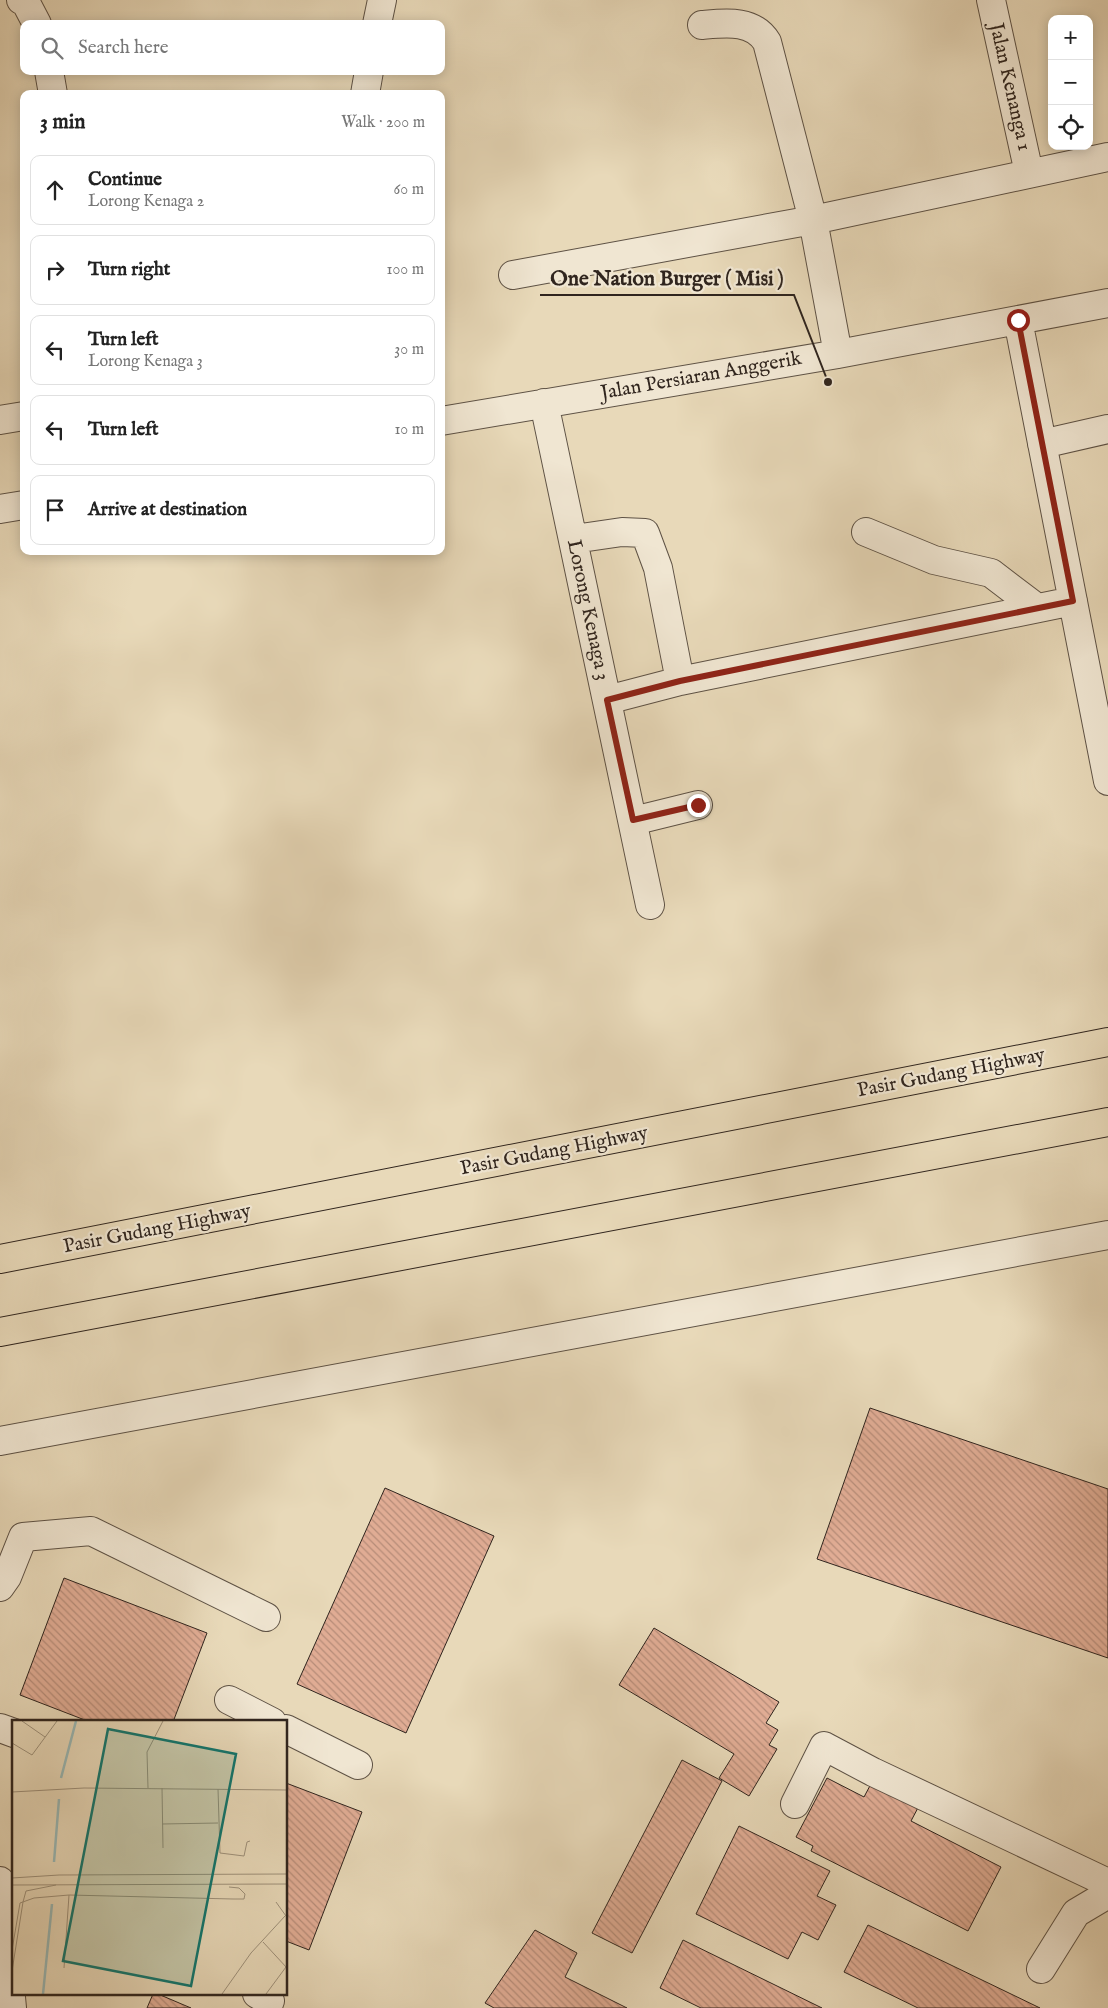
<!DOCTYPE html>
<meta charset="utf-8">
<style>
:root{--surface:#fff;--page:#f6f6f6;--text:#222;--muted:#767676;--line:#e0e0e0}
body{margin:0;font-family:"IM FELL English",serif;background:var(--page);color:var(--text)}
.controls{position:absolute;right:15px;top:15px;display:grid;overflow:hidden;border-radius:10px;box-shadow:0 2px 12px #0003}
.controls button{width:45px;height:45px;display:grid;place-items:center;padding:0;border:0;border-bottom:1px solid var(--line);background:var(--surface);color:var(--text);font:25px sans-serif}
.stop{position:absolute;width:15px;height:15px;margin:-11px;border:4px solid #8f2418;border-radius:50%;background:#fff}
.stop.end{background:#8f2418;border-color:#fff;box-shadow:0 1px 5px #0008}
.list{margin:0;padding:0;list-style:none}
h2{display:flex;justify-content:space-between;align-items:center;height:65px;margin:0;padding:0 20px;font-size:21px}
h2 small{font-size:16px;font-weight:400;color:var(--muted)}
.list li{display:grid;grid-template-columns:32px 1fr auto;gap:15px;align-items:center;box-sizing:border-box;height:70px;margin:0 10px 10px;padding:0 10px;border:1px solid var(--line);border-radius:10px}
.list b{display:block;font-size:19px;white-space:nowrap}
.list p{margin:0;font-size:16px;white-space:nowrap;color:var(--muted)}
.list em{font-size:16px;font-style:normal;color:var(--muted)}
.icon{flex:none;width:28px;height:28px;fill:none;stroke:currentColor;stroke-width:2;stroke-linecap:round;stroke-linejoin:round}
.map{position:relative;flex:none;width:1108px;height:2008px;overflow:hidden}
.search{position:absolute;background:var(--surface);box-shadow:0 2px 12px #0003;left:20px;top:20px;width:425px;height:55px;display:flex;align-items:center;gap:12px;box-sizing:border-box;padding:0 18px;border-radius:10px;color:var(--muted);font-size:19px}
.panel{position:absolute;background:var(--surface);box-shadow:0 2px 12px #0003;left:20px;top:90px;width:425px;height:465px;border-radius:10px}
.map>svg:first-child{display:block}
</style>
<div class="map">
<svg width="1108" height="2008" viewBox="0 0 1108 2008">
<defs>
<pattern id="building-back-hatch" width="6" height="6" patternUnits="userSpaceOnUse" patternTransform="scale(1.25)"><rect width="6" height="6" fill="#e0ac94"/><path d="M-1 5l2 2M0 0l6 6M5-1l2 2" fill="none" stroke="#b68c78"/></pattern>
</defs>
<rect width="100%" height="100%" fill="#e8d9b9"/>
<filter id="stains"><feTurbulence type="fractalNoise" baseFrequency=".004" numOctaves="4"/><feColorMatrix values="0 0 0 0 .2 0 0 0 0 .09 0 0 0 0 .02 0 0 0 .5 -.17"/></filter>
<radialGradient id="worn" r=".72"><stop offset=".6" stop-color="#630" stop-opacity="0"/><stop offset="1" stop-color="#630" stop-opacity=".3"/></radialGradient>
<path fill="url(#building-back-hatch)" stroke="#30251e" d="M870,1408L1108,1489V1658L817,1559Z
M385,1488L494,1536L406,1733L297,1684Z
M64,1578L207,1633L173,1722H90L20,1695Z
M654,1628L779,1702L766,1723L778,1730L769,1745L777,1749L749,1796L719,1778L734,1754L619,1685Z
M682,1760L722,1781L632,1953L592,1933Z
M827,1778L864,1797L873,1780L920,1804L911,1821L1001,1867L968,1931L811,1851L813,1846L796,1837Z
M286,1783L362,1812L309,1950L286,1941Z
M739,1826L830,1871L817,1896L836,1905L818,1940L802,1932L788,1959L696,1914Z
M868,1925L1040,2008H918L844,1972Z
M535,1930L577,1953L565,1977L627,2008H494L485,2003Z
M683,1940L822,2008H701L660,1988Z
M153,1994H158L191,2008H147Z"/>
<g fill="none" stroke-linecap="round" stroke-linejoin="round">
<defs>
<path id="minor" d="M21,0L25,1L37,24
M991,0L1029,173
M377,24L382,0
M702,25C725,23 753,19 767,42L813,220L838,354
M49,71L53,94
M365,94L369,71
M513,275L813,220L1108,157
M1018,320L1108,781
M544,403L650,905
M0,420L24,416
M441,421L838,354L1108,303
M1042,444L1108,429
M0,509L24,505
M866,532L934,560L991,573L1037,608
M574,539L622,532L645,533L658,568L680,681
M607,700L680,681L1073,601
M633,821L698,805
M0,1441L1108,1235
M0,1587L7,1577L23,1537L91,1531L266,1617
M229,1700L272,1722
M0,1728L14,1733
M286,1729L358,1765
M795,1804L824,1746L873,1772L1108,1883
M0,1881L12,2008
M1041,1969L1076,1913L1108,1894
M257,1994L270,2001"/>
<path id="highway" d="M0,1259L1108,1042
M0,1332L1108,1122"/>
</defs>
<use href="#minor" stroke="#5e5245" stroke-width="30"/>
<use href="#highway" stroke="#30251e" stroke-width="30"/>
<use href="#minor" stroke="#f0e6d2" stroke-width="28"/>
<use href="#highway" stroke="#e8d9b9" stroke-width="28"/>
</g>
<g fill="none" stroke-linecap="round" stroke-linejoin="round">
<path stroke="#8f2418" stroke-width="6" d="M698,805L633,820L607,700L680,681L1073,601L1018,320"/>
</g>
<g text-anchor="middle" dominant-baseline="central" stroke-width="4.5" stroke-linejoin="round" paint-order="stroke">
<g font-size="20" fill="#30251e" stroke="#f0e6d2">
<text transform="translate(1010 87) rotate(77)">Jalan Kenanga 1</text>
<text transform="translate(701 376) rotate(-10)">Jalan Persiaran Anggerik</text>
<text transform="translate(588 610) rotate(78)">Lorong Kenaga 3</text>
<text transform="translate(951 1073) rotate(-11)">Pasir Gudang Highway</text>
<text transform="translate(554 1151) rotate(-11)">Pasir Gudang Highway</text>
<text transform="translate(157 1229) rotate(-11)">Pasir Gudang Highway</text>
</g>
</g>
<g transform="translate(12 1720)">
<rect width="275" height="275" fill="#e8d9b9"/>
<path fill="none" stroke="#99b9b7" stroke-width="2.5" d="M49,58L64,1M42,142L47,79M31,274L40,184"/>
<path fill="none" stroke="#9e917b" stroke-width="1" d="M10,1L33,17M0,23L20,35L45,1M136,68L135,32L151,1M150,68L151,128M206,69L208,133L232,136L235,122L238,121M0,72L72,68L275,70M150,104L206,103M0,158L47,155L275,154M0,165L275,164M217,167L227,168L233,174L232,179H221M11,182L14,171L44,165M264,182L274,196M251,222L275,248M0,230L8,183L22,178L57,175L221,179M52,248L57,175M0,251L11,182M210,274L239,233L273,196M254,274L274,247"/>
<path fill="#0f766e" fill-opacity="0.15" stroke="#0f766e" stroke-width="2.5" d="M96,9L224,34L179,266L51,241Z"/>
<rect width="275" height="275" fill="none" stroke="#30251e" stroke-width="2.5"/>
</g>
<path fill="none" stroke="#30251e" stroke-width="2" d="M828 382L794 295H540"/>
<circle fill="#30251e" stroke="#f0e6d2" stroke-width="2" cx="828" cy="382" r="5"/>
<g font-size="21" text-anchor="middle" font-weight="bold" fill="#30251e" stroke="#f0e6d2" stroke-width="4.5" stroke-linejoin="round" paint-order="stroke">
<text x="667" y="285">One Nation Burger ( Misi )</text>
</g>
<rect width="100%" height="100%" filter="url(#stains)"/>
<rect width="100%" height="100%" fill="url(#worn)"/>
</svg>
<div class="controls">
<button>+</button>
<button>−</button>
<button><svg class="icon" aria-label="locate" viewBox="0 0 24 24"><circle cx="12" cy="12" r="6"/><path d="M12 2v4M12 18v4M2 12h4M18 12h4"/></svg></button>
</div>
<div class="stop" style="left:1018px;top:320px"></div>
<div class="stop end" style="left:698px;top:805px"></div>
<div class="search"><svg class="icon" aria-label="search" viewBox="0 0 24 24"><circle cx="10" cy="10" r="6"/><path d="M15 15l6 6"/></svg>Search here</div>
<section class="panel">
<h2>3 min<small>Walk · 200 m</small></h2>
<ul class="list">
<li><svg class="icon" aria-label="ahead" viewBox="0 0 24 24"><path d="M12 20V5M6 11l6-6 6 6"/></svg><div><b>Continue</b><p>Lorong Kenaga 2</p></div><em>60 m</em></li>
<li><svg class="icon" aria-label="right" viewBox="0 0 24 24"><path d="M7 20v-9h11M14 6l5 5-5 5"/></svg><div><b>Turn right</b></div><em>100 m</em></li>
<li><svg class="icon" aria-label="left" viewBox="0 0 24 24"><path d="M17 20v-9H6M10 6l-5 5 5 5"/></svg><div><b>Turn left</b><p>Lorong Kenaga 3</p></div><em>30 m</em></li>
<li><svg class="icon" aria-label="left" viewBox="0 0 24 24"><path d="M17 20v-9H6M10 6l-5 5 5 5"/></svg><div><b>Turn left</b></div><em>10 m</em></li>
<li><svg class="icon" aria-label="arrive" viewBox="0 0 24 24"><path d="M6 21V4h12l-3 4 3 4H6"/></svg><div><b>Arrive at destination</b></div></li>
</ul>
</section>
</div>
